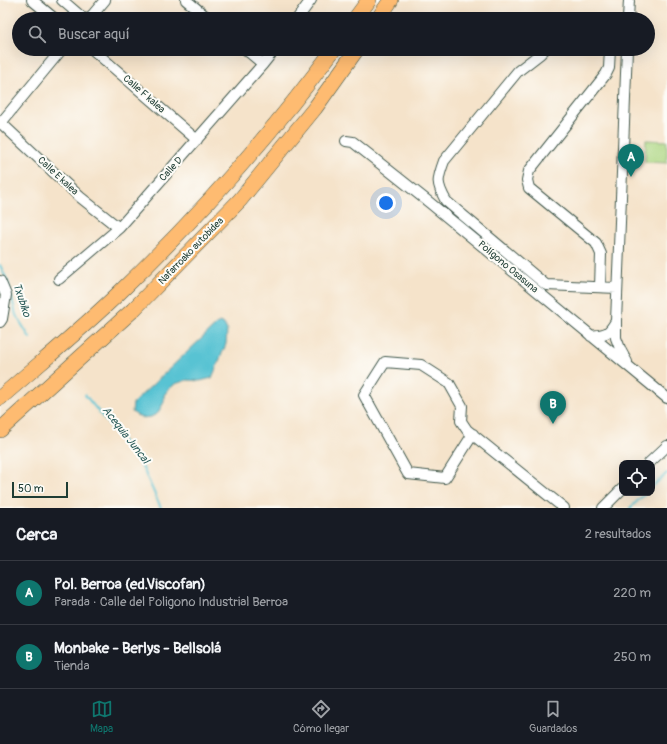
<!DOCTYPE html>
<html lang="es">
<meta charset="utf-8">
<style>
:root{--surface:#171b24;--page:#242831;--text:#f1f3f6;--muted:#9ea1a6;--line:#363941;--accent:#0f766e}
body{margin:0;font-family:Pangolin,sans-serif;background:var(--page);color:var(--text)}
.controls{position:absolute;right:12px;bottom:12px;display:grid;overflow:hidden;border-radius:8px;box-shadow:0 4px 16px #0002}
.controls button{width:36px;height:36px;display:grid;place-items:center;padding:0;border:0;border-bottom:1px solid var(--line);background:var(--surface);color:var(--text);font:20px sans-serif}
.scale{position:absolute;left:12px;bottom:10px;width:56px;box-sizing:border-box;padding-left:4px;border:2px solid #1f3d34;border-top:0;font-size:11px;line-height:14px;white-space:nowrap;color:#1f3d34;-webkit-text-stroke:3px #fdfcf7;paint-order:stroke}
.you{position:absolute;left:386px;top:203px;width:14px;height:14px;margin:-10px;border:3px solid #fff;border-radius:50%;background:#1a73e8;box-shadow:0 0 0 6px #1a73e833}
.badge{display:grid;place-items:center;width:26px;height:26px;border-radius:50%;background:var(--accent);color:#fff;font-size:13px;font-weight:700}
.pin{position:absolute;translate:-50% -33px;filter:drop-shadow(0 1px 2px #0008)}
.pin::after{content:'';position:absolute;top:21px;width:14px;height:12px;background:inherit;clip-path:polygon(0 0,100% 0,50% 100%)}
.list{margin:0;padding:0;list-style:none}
h2{display:flex;justify-content:space-between;align-items:center;height:52px;margin:0;padding:0 16px;font-size:17px}
h2 small{font-size:13px;font-weight:400;color:var(--muted)}
.list li{display:grid;grid-template-columns:26px 1fr auto;gap:12px;align-items:center;box-sizing:border-box;height:64px;padding:0 16px;border-top:1px solid var(--line)}
.list b{display:block;font-size:15px;white-space:nowrap}
.list p{margin:0;font-size:13px;white-space:nowrap;color:var(--muted)}
.list em{font-size:13px;font-style:normal;color:var(--muted)}
.icon{flex:none;width:22px;height:22px;fill:none;stroke:currentColor;stroke-width:2;stroke-linecap:round;stroke-linejoin:round}
.map{position:relative;flex:none;width:667px;height:508px;overflow:hidden}
.search{position:absolute;background:var(--surface);box-shadow:0 4px 16px #0002;left:12px;right:12px;top:12px;height:44px;display:flex;align-items:center;gap:10px;box-sizing:border-box;padding:0 14px;border-radius:22px;color:var(--muted);font-size:15px}
.sheet{height:180px;background:var(--surface)}
nav{display:flex;justify-content:space-around;align-items:center;box-sizing:border-box;height:56px;border-top:1px solid var(--line);background:var(--surface);font-size:11px;color:var(--muted)}
nav a{display:grid;justify-items:center;gap:2px}
nav .on{color:var(--accent)}
.map>svg:first-child{display:block}
</style>
<div class="map">
<svg width="667" height="508" viewBox="0 0 667 508">
<rect width="100%" height="100%" fill="#fdfcf7"/>
<filter id="ink" filterUnits="userSpaceOnUse"><feTurbulence type="fractalNoise" baseFrequency=".025" numOctaves="2"/><feDisplacementMap in="SourceGraphic" scale="8" xChannelSelector="R" yChannelSelector="G"/><feConvolveMatrix kernelMatrix="1 2 1 2 8 2 1 2 1" color-interpolation-filters="sRGB"/></filter>
<filter id="wash" filterUnits="userSpaceOnUse"><feTurbulence type="fractalNoise" baseFrequency=".012" numOctaves="4" result="noise"/><feDisplacementMap in="SourceGraphic" scale="16" xChannelSelector="R" yChannelSelector="G"/><feGaussianBlur stdDeviation="0.9" result="paint"/><feColorMatrix in="noise" values="0 0 0 0 0 0 0 0 0 0 0 0 0 0 0 0 0 1.4 0 .05"/><feComposite in="paint" operator="in"/></filter>
<g filter="url(#wash)">
<rect width="100%" height="100%" fill="#f5e3ca"/>
<path fill="#acd681" stroke="#668a5a" d="M646,140L667,141V163L645,162Z"/>
<path fill="#59c3d3" stroke="#3c8084" d="M219,322L224,324L227,330L226,344L212,378L200,381L187,380L175,384L169,389L164,395V402L158,413L151,417L141,418L132,412L133,403Z"/>
<g fill="none" stroke-linecap="round" stroke-linejoin="round">
<path stroke="#59c3d3" stroke-width="2" d="M0,265L8,282L16,315L30,338
M85,395L141,464L161,508
M652,487L667,473
M630,508L646,493"/>
</g>
</g>
<g filter="url(#ink)">
<g fill="none" stroke-linecap="round" stroke-linejoin="round">
<defs>
<path id="minor" d="M32,0L55,19
M62,0L84,19
M186,0L209,19
M89,19L105,0
M297,19L311,0
M628,19L629,0
M92,49L197,140
M245,49L263,64
M545,49L540,54L518,71L444,161C437,180 436,183 446,201L546,285L617,288
M0,122L80,197L119,228
M0,124L62,49
M346,141L353,142L430,203L667,398
M59,279L119,228L263,64L275,49
M0,281L6,295L2,319L0,322
M600,287L601,254L596,243L529,188L527,180L529,171L606,74L609,68L610,49
M591,336C606,334 608,335 616,321
M627,362L621,351L616,338V321L627,49
M473,434L445,478L408,474L364,395L385,362L421,365L449,383L462,406L461,421L467,430L564,508
M649,463L667,446
M603,508L622,489"/>
<path id="highway" d="M355,19L369,0
M378,19L391,0
M0,398C40,363 82,329 120,292C198,217 270,136 334,49
M0,430L133,310L240,200L315,108L357,49"/>
</defs>
<use href="#minor" stroke="#3f564a" stroke-width="12"/>
<use href="#highway" stroke="#3f564a" stroke-width="16"/>
<use href="#minor" stroke="#fff" stroke-width="10"/>
<use href="#highway" stroke="#febb71" stroke-width="15"/>
</g>
</g>
<g text-anchor="middle" dominant-baseline="central" stroke-width="4" stroke-linejoin="round" paint-order="stroke">
<g font-size="10" fill="#1f3d34" stroke="#fdfcf7">
<text transform="translate(144 94) rotate(41)">Calle F kalea</text>
<text transform="translate(171 169) rotate(-48)">Calle D</text>
<text transform="translate(58 176) rotate(43)">Calle E kalea</text>
<text transform="translate(191 251) rotate(-46)">Nafarroako autobidea</text>
<text transform="translate(508 267) rotate(40)">Polígono Osasuna</text>
</g>
<g font-size="11" font-style="italic" fill="#2e5e5c" stroke="#fdfcf7">
<text transform="translate(22 300) rotate(72)">Txubiko</text>
<text transform="translate(126 435) rotate(52)">Acequia Juncal</text>
</g>
</g>
</svg>
<div class="controls">
<button><svg class="icon" aria-label="locate" viewBox="0 0 24 24"><circle cx="12" cy="12" r="6"/><path d="M12 2v4M12 18v4M2 12h4M18 12h4"/></svg></button>
</div>
<div class="scale">50 m</div>
<div class="you"></div>
<div class="pin badge" style="left:631px;top:177px">A</div>
<div class="pin badge" style="left:553px;top:424px">B</div>
<div class="search"><svg class="icon" aria-label="search" viewBox="0 0 24 24"><circle cx="10" cy="10" r="6"/><path d="M15 15l6 6"/></svg>Buscar aquí</div>
</div>
<section class="sheet">
<h2>Cerca<small>2 resultados</small></h2>
<ul class="list">
<li><span class="badge">A</span><div><b>Pol. Berroa (ed.Viscofan)</b><p>Parada · Calle del Poligono Industrial Berroa</p></div><em>220 m</em></li>
<li><span class="badge">B</span><div><b>Monbake - Berlys - Bellsolá</b><p>Tienda</p></div><em>250 m</em></li>
</ul>
</section>
<nav>
<a class="on"><svg class="icon" aria-label="map" viewBox="0 0 24 24"><path d="M3 6l6-2 6 2 6-2v14l-6 2-6-2-6 2zM9 4v14M15 6v14"/></svg>Mapa</a>
<a><svg class="icon" aria-label="directions" viewBox="0 0 24 24"><path d="M12 3l9 9-9 9-9-9zM9 14v-3h6M13 9l2 2-2 2"/></svg>Cómo llegar</a>
<a><svg class="icon" aria-label="saved" viewBox="0 0 24 24"><path d="M7 4h10v16l-5-4-5 4z"/></svg>Guardados</a>
</nav>
